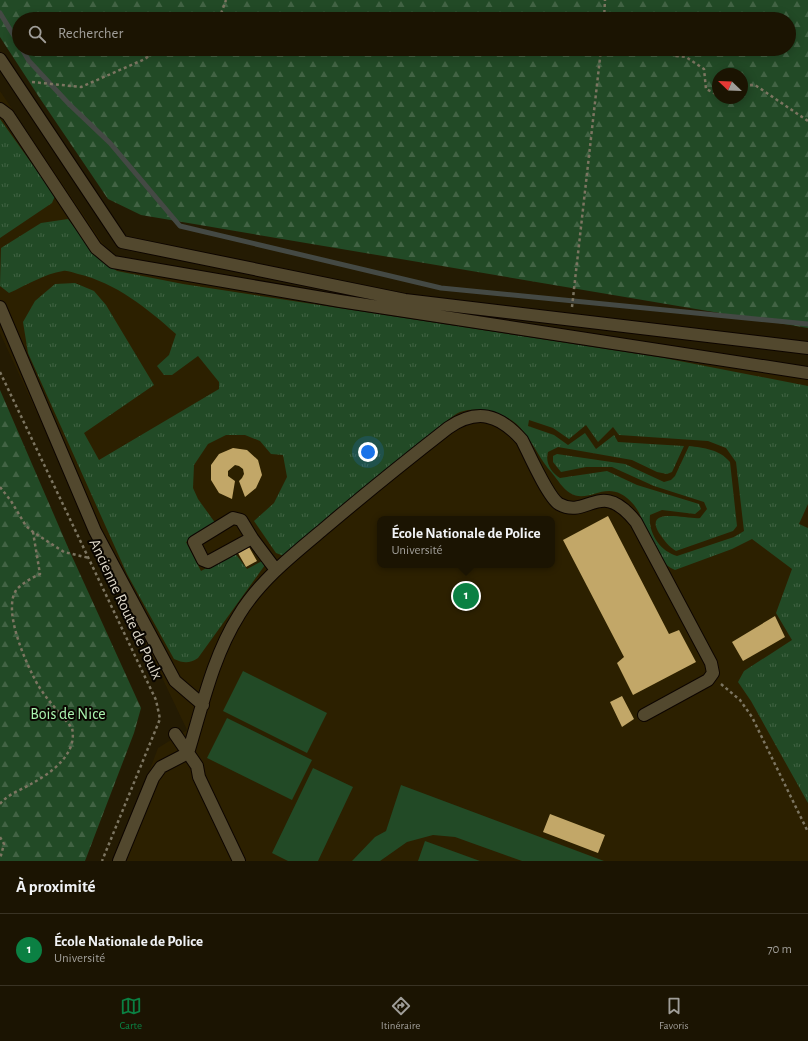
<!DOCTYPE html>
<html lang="fr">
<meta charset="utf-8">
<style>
:root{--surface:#1b1402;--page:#282111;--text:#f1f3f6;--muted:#a09e99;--line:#393324;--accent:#0b8043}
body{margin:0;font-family:"Alegreya Sans",sans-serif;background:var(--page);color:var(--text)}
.compass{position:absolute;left:712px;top:68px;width:36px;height:36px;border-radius:50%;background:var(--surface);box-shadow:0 2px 10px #0003;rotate:293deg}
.you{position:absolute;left:368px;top:452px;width:14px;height:14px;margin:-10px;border:3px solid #fff;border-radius:50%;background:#1a73e8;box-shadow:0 0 0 6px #1a73e833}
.badge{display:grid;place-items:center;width:26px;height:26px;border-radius:50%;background:var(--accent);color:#fff;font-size:13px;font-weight:700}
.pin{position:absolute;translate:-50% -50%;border:2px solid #fff;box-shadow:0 1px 4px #0006}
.popup{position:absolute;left:377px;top:516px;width:178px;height:52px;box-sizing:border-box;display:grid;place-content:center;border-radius:8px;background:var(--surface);filter:drop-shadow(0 1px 3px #0005);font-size:13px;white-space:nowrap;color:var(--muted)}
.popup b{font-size:15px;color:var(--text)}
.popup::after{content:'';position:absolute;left:50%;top:100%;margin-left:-8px;border:8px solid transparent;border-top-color:var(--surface)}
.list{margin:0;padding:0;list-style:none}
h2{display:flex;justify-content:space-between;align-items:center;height:52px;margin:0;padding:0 16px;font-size:17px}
h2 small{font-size:13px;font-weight:400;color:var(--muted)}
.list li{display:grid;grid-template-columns:26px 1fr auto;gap:12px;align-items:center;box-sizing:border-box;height:72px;padding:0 16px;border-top:1px solid var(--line)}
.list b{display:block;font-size:15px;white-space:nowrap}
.list p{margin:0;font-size:13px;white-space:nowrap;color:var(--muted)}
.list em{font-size:13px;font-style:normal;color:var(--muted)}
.icon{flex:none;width:22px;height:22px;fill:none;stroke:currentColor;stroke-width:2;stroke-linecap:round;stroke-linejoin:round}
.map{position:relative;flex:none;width:808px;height:861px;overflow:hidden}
.search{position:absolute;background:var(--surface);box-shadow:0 2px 10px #0003;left:12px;right:12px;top:12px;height:44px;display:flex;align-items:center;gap:10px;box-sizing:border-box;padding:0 14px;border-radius:22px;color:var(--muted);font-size:15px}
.sheet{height:124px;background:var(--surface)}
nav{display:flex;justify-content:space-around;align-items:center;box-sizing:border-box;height:56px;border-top:1px solid var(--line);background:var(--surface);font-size:11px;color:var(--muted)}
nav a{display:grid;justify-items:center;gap:2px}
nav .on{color:var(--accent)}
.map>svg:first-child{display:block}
</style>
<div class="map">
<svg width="808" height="861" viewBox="0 0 808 861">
<defs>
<pattern id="grass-tufts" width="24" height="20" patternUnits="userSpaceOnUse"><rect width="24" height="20" fill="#224a26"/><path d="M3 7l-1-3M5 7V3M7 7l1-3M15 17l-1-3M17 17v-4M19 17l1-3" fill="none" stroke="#426344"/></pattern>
<pattern id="forest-firs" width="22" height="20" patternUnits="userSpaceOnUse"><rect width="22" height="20" fill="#224a26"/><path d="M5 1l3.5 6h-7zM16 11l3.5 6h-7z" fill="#426344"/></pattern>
</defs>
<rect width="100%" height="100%" fill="#241b03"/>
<path fill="#2c2000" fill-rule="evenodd" d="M0,91L110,254L166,269L602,339L808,366V861H115L158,748L187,730L59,461L0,333ZM380,519H552V565H380Z"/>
<path fill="url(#grass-tufts)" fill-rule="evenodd" d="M0,119L55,196L52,203L0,238Z
M68,219L97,257L117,271L183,284L664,358L808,386V504L799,524L808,528V803L751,701L738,682L744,671L792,640L776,613L792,569L752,539L732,549L675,570C651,560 649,524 634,505C608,474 590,506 570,493C562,488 558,480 552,473C540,460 534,444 523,431C510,413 480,405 460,412C453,415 446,422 440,426L284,556L276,553L254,521L274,503L287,477L283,455L271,454L260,441L245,435H226L208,444L194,465L193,488L198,499L216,524L186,542L201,571L235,553L247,569L262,561L265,565L198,658C189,664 183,663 174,659L127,574L28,353L23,322L35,301L55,284L75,283L94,291L106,305L154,385L84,433L99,460L219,389V382L198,356L172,375H164L157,366L169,355L176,334C147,308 116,283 78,274C73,273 68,270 63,271C44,274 27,285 9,293L0,286L1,248L41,223ZM529,420L553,428L569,439L586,425L598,442L613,427L619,435L708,441L726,448L736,462L744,531L734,537L677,556C660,551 648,533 650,515L662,510L695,514L701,509L699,504L637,485L607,471L560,478C551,472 545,463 548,452L558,447L632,460L657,472L667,474L672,472L684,446L618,442L614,435L596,449L585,433L568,445L554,435L528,426Z
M689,446C704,448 719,449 730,462L737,526L733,531L676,551C669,547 664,540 659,533C643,506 689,520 700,518L707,509L704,502L654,486L612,467H586L561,472L553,462V456L557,454L625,464L664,482L671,480L675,476Z"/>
<path fill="url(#forest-firs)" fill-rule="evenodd" d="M0,0H808V328L141,215L108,199L41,100L0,37ZM19,19H789V49H19ZM718,74H742V98H718Z
M0,390L70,552L141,708L134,733L85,861H0Z"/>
<path fill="#224a26" d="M243,671L327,713L307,753L223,711Z
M227,718L312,760L292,800L207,758Z
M313,768L353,787L318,861H288L272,853Z
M401,785L604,861H522L455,837L433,835L407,842L380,861H352L375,837L386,831Z
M425,841L480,861H418Z"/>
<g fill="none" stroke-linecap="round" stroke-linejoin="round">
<path stroke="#444944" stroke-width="5" d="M0,13L19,44
M22,49L29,61L69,104L110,143L180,226L441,288L808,324"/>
</g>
<path fill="#c2a768" d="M233,448L247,450L258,460L262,475L256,488L245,497L239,481L242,478L244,474L243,469L239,466L235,465L228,471V476L235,481L232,499L219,493L211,480V465L219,454Z
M608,516L669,634L679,630L696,662L633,695L617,663L624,657L563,540Z
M249,547L257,561L246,567L238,553Z
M775,616L785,637L743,661L732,642Z
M622,696L634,719L622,727L610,702Z
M550,814L605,835L598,853L543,832Z"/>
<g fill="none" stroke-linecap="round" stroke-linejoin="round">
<defs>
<path id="minor" d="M0,59L122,242L405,300L808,348
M0,109L8,115L96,248L113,262L340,301L808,373
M0,307L95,531L175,681L203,705
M252,538L241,520L233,518L194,542L203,560L208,562L252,538L276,570
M175,734L197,766L199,777L239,861
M119,861L153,778L161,767L188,753C202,707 213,656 239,615C260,580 295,553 326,527C366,493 407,460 448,428C477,408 499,414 522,440C529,454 548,497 559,504C588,520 600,477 636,522L711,663L713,673L708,680L644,715"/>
</defs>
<use href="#minor" stroke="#0d0500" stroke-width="14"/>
<path stroke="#7c7561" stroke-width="2.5" stroke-dasharray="3 3" stroke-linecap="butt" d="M219,19L226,0
M604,19L605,0
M666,49L676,56L686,57L704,69L706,89L718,95
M32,82L81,87L145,59L157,49
M742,92L746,85H755L808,121
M572,307L601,49
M0,372L156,700L160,719L102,861
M0,487L11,501L26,526L33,532L64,552L89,558
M721,684L740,700L752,717L808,832
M0,804C8,794 21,790 31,784C51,773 78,754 72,728C61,714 47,700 38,685C27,666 1,609 17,589C23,583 33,577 40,574L33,532
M0,837L4,844L0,859"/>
<use href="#minor" stroke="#52482e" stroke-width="12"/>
</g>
<g text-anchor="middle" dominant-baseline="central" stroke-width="4" stroke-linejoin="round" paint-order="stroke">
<g font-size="16" fill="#dbd5c6" stroke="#0a0601">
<text transform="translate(126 609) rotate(65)">Ancienne Route de Poulx</text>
</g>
<g font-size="16" fill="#a9f2ae" stroke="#0a0601">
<text x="68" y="714">Bois de Nice</text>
</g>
</g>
</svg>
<svg class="compass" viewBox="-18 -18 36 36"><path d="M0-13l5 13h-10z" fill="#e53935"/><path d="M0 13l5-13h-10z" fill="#a09e99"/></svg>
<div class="you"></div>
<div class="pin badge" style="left:466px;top:596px">1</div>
<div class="popup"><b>École Nationale de Police</b>Université</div>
<div class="search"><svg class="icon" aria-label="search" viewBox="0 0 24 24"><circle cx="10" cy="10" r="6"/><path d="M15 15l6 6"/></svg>Rechercher</div>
</div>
<section class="sheet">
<h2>À proximité<small></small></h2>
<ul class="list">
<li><span class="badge">1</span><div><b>École Nationale de Police</b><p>Université</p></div><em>70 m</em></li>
</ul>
</section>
<nav>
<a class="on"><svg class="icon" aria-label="map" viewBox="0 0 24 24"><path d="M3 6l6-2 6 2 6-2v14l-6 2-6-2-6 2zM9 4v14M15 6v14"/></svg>Carte</a>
<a><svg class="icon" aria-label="directions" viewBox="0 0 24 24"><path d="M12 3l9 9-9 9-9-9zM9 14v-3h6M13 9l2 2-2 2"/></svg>Itinéraire</a>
<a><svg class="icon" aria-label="saved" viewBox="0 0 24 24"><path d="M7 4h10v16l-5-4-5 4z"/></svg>Favoris</a>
</nav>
